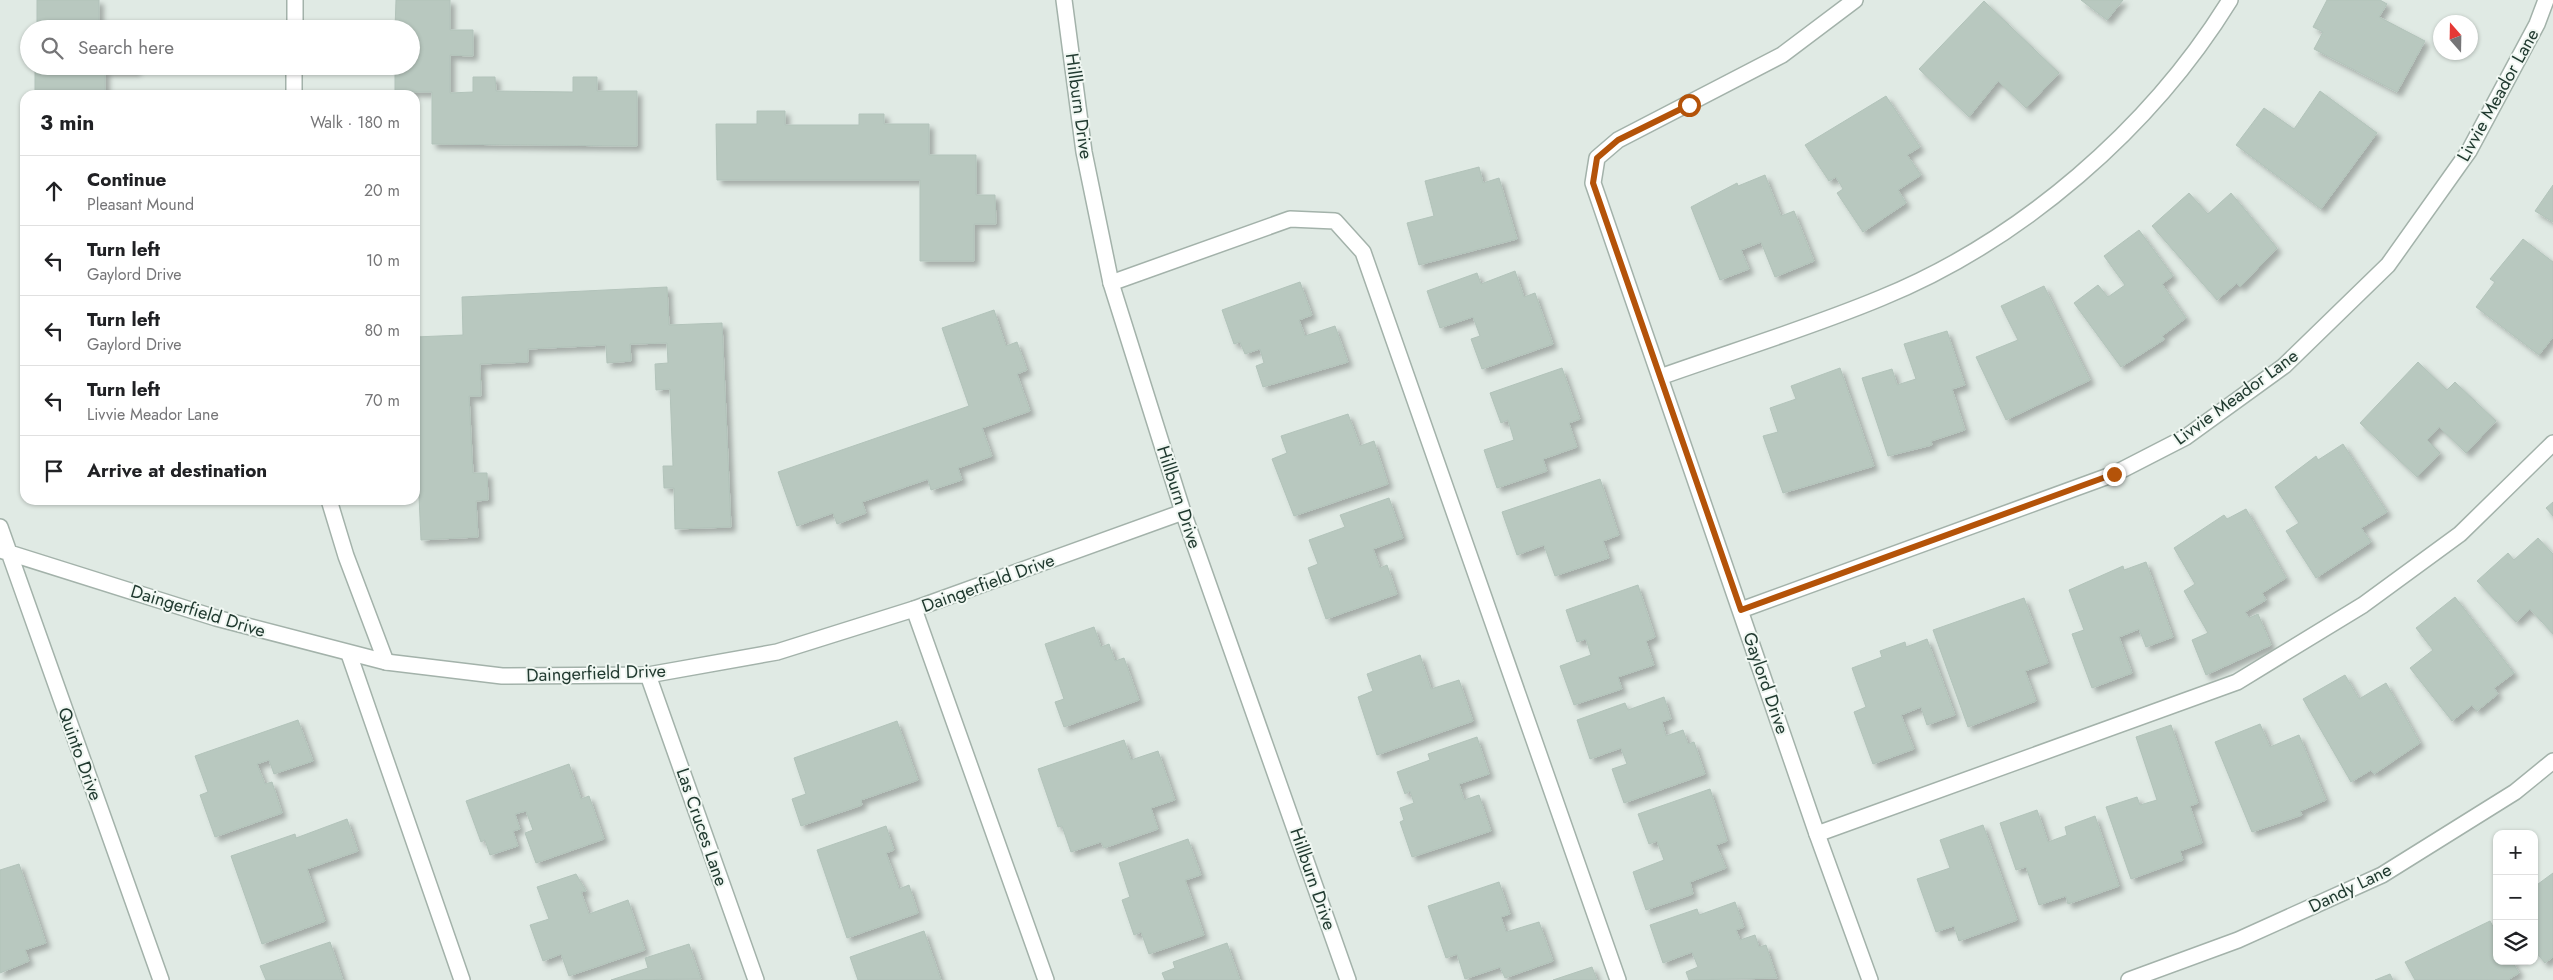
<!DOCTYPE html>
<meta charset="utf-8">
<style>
:root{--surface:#fff;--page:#f6f6f6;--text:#202124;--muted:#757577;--line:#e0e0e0}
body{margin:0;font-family:Jost,sans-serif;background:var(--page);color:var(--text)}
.controls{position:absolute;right:15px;bottom:15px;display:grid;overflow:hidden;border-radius:10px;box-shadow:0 1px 4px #0004}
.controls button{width:45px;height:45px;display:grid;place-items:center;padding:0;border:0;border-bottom:1px solid var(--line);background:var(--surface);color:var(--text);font:25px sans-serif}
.compass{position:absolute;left:2433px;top:15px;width:45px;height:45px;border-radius:50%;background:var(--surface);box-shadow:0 1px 4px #0004;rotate:340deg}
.stop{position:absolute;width:15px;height:15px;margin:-11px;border:4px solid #b45309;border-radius:50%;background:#fff}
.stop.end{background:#b45309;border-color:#fff;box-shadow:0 1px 5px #0008}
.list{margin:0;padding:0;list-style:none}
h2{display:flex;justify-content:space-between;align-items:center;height:65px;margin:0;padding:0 20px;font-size:21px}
h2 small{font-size:16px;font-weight:400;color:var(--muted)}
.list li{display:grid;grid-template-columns:32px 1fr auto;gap:15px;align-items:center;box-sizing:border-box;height:70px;padding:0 20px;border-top:1px solid var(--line)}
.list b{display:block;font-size:19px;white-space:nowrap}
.list p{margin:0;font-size:16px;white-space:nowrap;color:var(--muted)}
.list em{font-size:16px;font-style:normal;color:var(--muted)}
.icon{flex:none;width:28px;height:28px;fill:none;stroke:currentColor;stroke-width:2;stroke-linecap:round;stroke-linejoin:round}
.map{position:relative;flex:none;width:2553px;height:980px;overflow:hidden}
.search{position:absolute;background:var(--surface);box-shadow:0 1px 4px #0004;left:20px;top:20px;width:400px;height:55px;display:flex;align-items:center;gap:12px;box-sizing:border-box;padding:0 18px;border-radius:28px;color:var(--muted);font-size:19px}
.panel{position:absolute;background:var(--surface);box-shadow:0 1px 4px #0004;left:20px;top:90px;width:400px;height:415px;border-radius:15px}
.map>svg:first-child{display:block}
</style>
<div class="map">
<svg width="2553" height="980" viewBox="0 0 2553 980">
<defs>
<filter id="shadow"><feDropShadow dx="4.5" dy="4.5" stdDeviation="2.5" flood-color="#0004"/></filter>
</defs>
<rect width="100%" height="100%" fill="#e0eae4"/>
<path fill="#b8c8bf" stroke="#b2c3ba" filter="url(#shadow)" d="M37,0H99V29H37Z
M396,0H450V30H473V56L450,55V93L473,92V77H495L496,91L573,92V77H597V91H637V146L432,144V92H395V66H411V29H395Z
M2081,0H2123L2107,20Z
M2327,0H2380L2387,4L2379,17L2425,41L2397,92L2314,49L2323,32L2313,27Z
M1984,1L2059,73L2026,108L1998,81L1969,117L1919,69Z
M35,66H136V71H105V95H35Z
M2320,91L2377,133L2321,209L2236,145L2264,108L2294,129Z
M1886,96L1920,147L1907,155L1921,175L1898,190L1906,203L1863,232L1837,193L1843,189L1836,177L1829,181L1805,145Z
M757,111H785V125H859V114H884V124H929V155H976V195H995L996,224H974V261H920V180H717L716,124H757Z
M1479,167L1483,183L1499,178L1517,239L1419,265L1407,223L1434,216L1425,181Z
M1765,175L1781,216L1794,211L1814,261L1775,277L1761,242L1741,250L1749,269L1720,280L1691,207L1737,183L1738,186Z
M2553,185V222L2535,211Z
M2189,193L2208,214L2231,193L2277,248L2240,287L2237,283L2217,300L2152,226Z
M2139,230L2173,276L2162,284L2186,318L2162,336L2165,339L2121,367L2074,303L2098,285L2108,297L2125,285L2104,256Z
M2523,239L2553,262V337L2539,355L2476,307L2495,282L2490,279Z
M1515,271L1524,297L1535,293L1553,344L1482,369L1471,339L1480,336L1473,317L1440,328L1427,291L1477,273L1481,284Z
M1300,282L1312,315L1299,320L1305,336L1335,326L1348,362L1263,387L1256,366L1264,363L1260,349L1245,354L1240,342L1234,344L1222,310Z
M2044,286L2090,380L2006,420L1976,357L2018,340L2001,306Z
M667,287L669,325L722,323L731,527L675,529L674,488H664L663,466H673L670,389L656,390L655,364L668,363L667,343L630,344L631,361L607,363L606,345L528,349V362L480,364L481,396H469L473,473H487L488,500L476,501L478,537L421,540L415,408V337L463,335L462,297Z
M994,310L1006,346L1017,342L1027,370L1017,374L1030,411L982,428L992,456L958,468L962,480L931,490L928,479L862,502L866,513L837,524L833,513L797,526L778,472L969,406L942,328Z
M1947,331L1965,385L1952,389L1965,430L1931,441L1932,445L1888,456L1862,378L1892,369L1897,385L1916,379L1904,344Z
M2418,362L2447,390L2455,382L2496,421L2466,453L2439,427L2427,440L2440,453L2417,477L2360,423Z
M1562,368L1580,419L1569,423L1577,447L1543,459L1547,471L1497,488L1484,450L1514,440L1508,420L1501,423L1490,393Z
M1840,368L1874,466L1783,493L1763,436L1778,432L1770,408L1796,399L1791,386Z
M1348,414L1360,446L1374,441L1388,484L1294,516L1272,459L1287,453L1281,436Z
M2343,444L2387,512L2361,528L2371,542L2316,578L2286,531L2299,523L2275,487L2316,456L2318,460Z
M1600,479L1619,535L1603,541L1609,558L1555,576L1544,545L1517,555L1502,512Z
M1389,498L1403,538L1373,549L1380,568L1387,565L1397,594L1326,619L1308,568L1318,564L1309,540L1345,527L1340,515Z
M2553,502V516L2546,508Z
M2246,509L2286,578L2262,593L2266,600L2245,612L2249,618L2258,614L2271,645L2206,675L2192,640L2208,633L2184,591L2195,584L2174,548L2224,515L2227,519Z
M2538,538L2553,554V634L2530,609L2516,622L2477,581L2508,553L2514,560Z
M2146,562L2173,637L2146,647L2139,629L2119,637L2132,673L2092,688L2072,634L2084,630L2069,590L2123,566L2124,570Z
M1638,585L1655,637L1646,641L1654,665L1618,677L1622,689L1574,705L1560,666L1591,655L1586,639L1577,642L1566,610Z
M2455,597L2514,673L2494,688L2498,694L2477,711L2472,705L2452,721L2410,668L2433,650L2416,628Z
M2024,598L2048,663L2025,671L2036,701L1968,727L1933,630Z
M1094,627L1101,647L1109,644L1115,661L1124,658L1139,700L1064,727L1055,702L1064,699L1045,644Z
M1927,639L1955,715L1927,725L1921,707L1901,715L1914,749L1873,764L1854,712L1866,707L1852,668L1882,657L1880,651L1905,642L1906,647Z
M1420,655L1431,689L1459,680L1473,721L1377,755L1358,697L1373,691L1367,674Z
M2345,675L2359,699L2386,683L2420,743L2374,774L2371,770L2351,782L2303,699Z
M1664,697L1671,719L1662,722L1666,736L1683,730L1688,744L1694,742L1705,774L1624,803L1612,769L1627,764L1621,748L1590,759L1577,720L1625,703L1628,710Z
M298,720L313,761L274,774L269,760L257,764L265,784L272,782L282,813L215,837L200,795L208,792L195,756Z
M897,721L918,780L861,800L862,805L801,826L792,799L806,794L794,758Z
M2260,724L2270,747L2299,735L2326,800L2300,811L2302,815L2252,832L2215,742Z
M2171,725L2198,803L2190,806L2202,843L2180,851L2183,860L2131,879L2106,807L2137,797L2140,805L2157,800L2136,737Z
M1477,737L1489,774L1459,784L1464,800L1479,795L1491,831L1412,857L1400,822L1404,820L1400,808L1414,803L1410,791L1405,794L1397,772L1430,760L1428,754Z
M1124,740L1131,760L1158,751L1175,800L1151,808L1158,829L1104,848L1101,842L1071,852L1062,826L1058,827L1038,769Z
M569,764L581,799L589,796L604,839L536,863L525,833L533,830L526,811L515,814L520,829L513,831L518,846L490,855L485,840L481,842L466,801Z
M1710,789L1727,841L1716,845L1726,868L1690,882L1693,894L1646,910L1633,872L1664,860L1657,841L1649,844L1638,814Z
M2037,810L2048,842L2067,835L2065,827L2095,816L2119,886L2068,904L2066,896L2039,905L2026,867L2016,870L2000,823Z
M347,819L358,851L307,869L325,921L262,944L231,856L295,834L296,838Z
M1983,825L2017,920L1959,941L1954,926L1936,932L1917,879L1950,868L1940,840Z
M886,826L894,850L886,853L899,889L909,885L918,913L847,938L817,850Z
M1188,839L1201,875L1185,880L1204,935L1149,954L1141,932L1134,935L1122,900L1130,897L1119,863Z
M19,864L46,943L25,950L29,961L0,973V870Z
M2553,873V957L2545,963L2534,950V887Z
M576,874L586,891L581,892L589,914L628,900L645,950L569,976L561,954L543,961L530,925L549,919L537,887Z
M1499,882L1510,914L1501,917L1506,932L1539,922L1553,961L1505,978L1500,967L1465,979L1457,954L1446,958L1428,906Z
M1735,902L1744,927L1736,930L1740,940L1755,935L1759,947L1766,945L1777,978L1689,980L1686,972L1698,967L1692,952L1663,963L1650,925L1697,909L1699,915Z
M2490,921L2497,934V961H2512L2519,973L2508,980H2415L2405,962Z
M924,931L941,980H858L850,957Z
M330,942L343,980H266L260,966Z
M1227,943L1240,980H1165L1162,973L1175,968L1173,962Z
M689,944L701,979L611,980L648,968L645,958Z
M1592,967L1597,980H1553Z
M2390,974L2393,980H2375Z"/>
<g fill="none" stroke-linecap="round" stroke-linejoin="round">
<defs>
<path id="service" d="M295,29V0
M294,95V66
M1111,283L1290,219L1335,221L1363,252L1618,980
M1660,377C1733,351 1809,328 1881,298C2021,241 2151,128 2230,0
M329,500L346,556L386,662
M914,609L1046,980
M349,654L462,980
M1817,834L2237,682L2363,605L2460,534L2553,443"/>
<path id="minor" d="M1855,0L1782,55L1618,140L1597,158L1593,183L1817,834L1870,980
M0,527L161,980
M0,550L216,618L386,662L502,676L648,675L777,652L914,609L1183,512
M1741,610L2114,474L2186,437L2284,366L2388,265L2469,151L2537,24L2546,0
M648,675L756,980
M2129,980L2238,940L2382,875L2515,792L2553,761"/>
<path id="tertiary" d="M1064,0L1084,152L1111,283L1183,512L1348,980"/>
</defs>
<use href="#service" stroke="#a3b2aa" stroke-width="18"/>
<use href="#minor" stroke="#a3b2aa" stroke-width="18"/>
<use href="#tertiary" stroke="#a3b2aa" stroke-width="18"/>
<use href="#service" stroke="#fff" stroke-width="15"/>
<use href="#minor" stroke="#fff" stroke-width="15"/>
<use href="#tertiary" stroke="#fff" stroke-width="15"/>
</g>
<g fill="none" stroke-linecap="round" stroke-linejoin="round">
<path stroke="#b45309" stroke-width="6" d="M1689,105L1618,140L1597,158L1593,183L1741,610L2114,474"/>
</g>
<g text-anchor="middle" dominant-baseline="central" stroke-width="4" stroke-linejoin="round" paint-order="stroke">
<g font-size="18" fill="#213a30" stroke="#f0f7f2">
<text transform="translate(2498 95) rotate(-61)">Livvie Meador Lane</text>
<text transform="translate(1079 106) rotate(82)">Hillburn Drive</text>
<text transform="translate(2236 397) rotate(-36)">Livvie Meador Lane</text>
<text transform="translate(1179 497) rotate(72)">Hillburn Drive</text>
<text transform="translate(988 583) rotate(-20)">Daingerfield Drive</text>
<text transform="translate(198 611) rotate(17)">Daingerfield Drive</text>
<text transform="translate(596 673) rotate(-2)">Daingerfield Drive</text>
<text transform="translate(1766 683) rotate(71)">Gaylord Drive</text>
<text transform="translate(80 754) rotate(70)">Quinto Drive</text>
<text transform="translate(702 827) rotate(71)">Las Cruces Lane</text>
<text transform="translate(1313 879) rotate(71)">Hillburn Drive</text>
<text transform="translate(2350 888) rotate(-26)">Dandy Lane</text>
</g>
</g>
</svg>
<div class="controls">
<button>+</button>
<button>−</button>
<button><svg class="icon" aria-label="layers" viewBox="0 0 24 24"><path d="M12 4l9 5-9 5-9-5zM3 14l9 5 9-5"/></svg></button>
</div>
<svg class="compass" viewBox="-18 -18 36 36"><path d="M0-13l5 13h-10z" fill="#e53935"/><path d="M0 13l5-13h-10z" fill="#757577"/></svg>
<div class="stop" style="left:1689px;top:105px"></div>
<div class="stop end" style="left:2114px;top:474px"></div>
<div class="search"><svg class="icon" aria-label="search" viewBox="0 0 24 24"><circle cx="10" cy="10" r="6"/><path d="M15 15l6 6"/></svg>Search here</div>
<section class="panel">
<h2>3 min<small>Walk · 180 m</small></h2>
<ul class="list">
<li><svg class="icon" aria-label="ahead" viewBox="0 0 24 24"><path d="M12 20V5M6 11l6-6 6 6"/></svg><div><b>Continue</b><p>Pleasant Mound</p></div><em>20 m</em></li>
<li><svg class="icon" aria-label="left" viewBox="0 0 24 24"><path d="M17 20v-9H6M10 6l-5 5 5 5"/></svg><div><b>Turn left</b><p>Gaylord Drive</p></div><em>10 m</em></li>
<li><svg class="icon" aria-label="left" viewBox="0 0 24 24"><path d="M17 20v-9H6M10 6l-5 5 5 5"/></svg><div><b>Turn left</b><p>Gaylord Drive</p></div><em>80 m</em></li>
<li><svg class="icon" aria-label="left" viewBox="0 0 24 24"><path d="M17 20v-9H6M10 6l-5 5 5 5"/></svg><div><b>Turn left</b><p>Livvie Meador Lane</p></div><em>70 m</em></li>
<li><svg class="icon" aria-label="arrive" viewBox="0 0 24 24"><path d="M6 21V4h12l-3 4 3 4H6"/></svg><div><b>Arrive at destination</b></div></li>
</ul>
</section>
</div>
